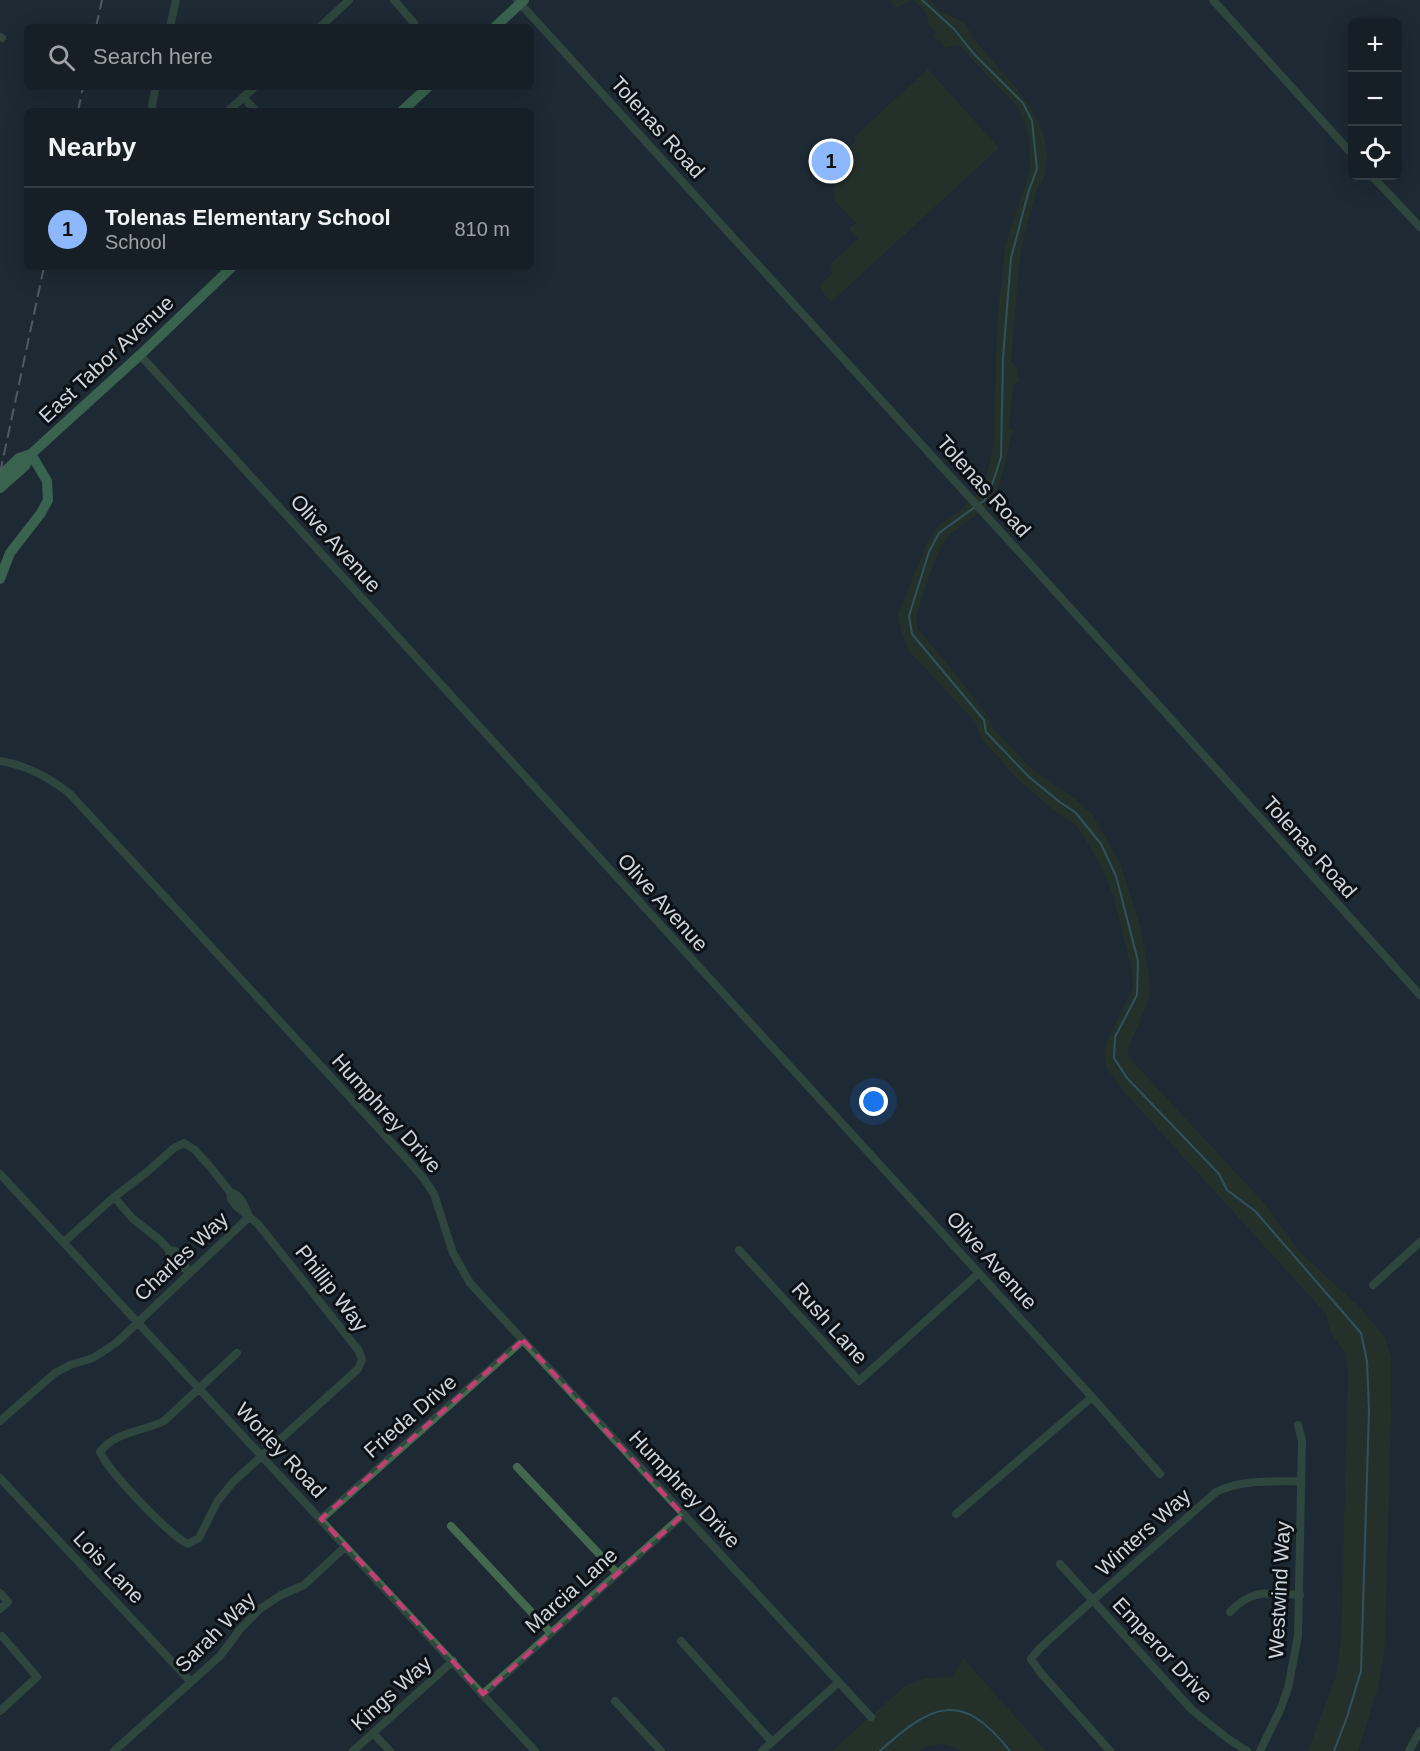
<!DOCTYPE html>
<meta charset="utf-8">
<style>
:root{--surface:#161f26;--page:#1f272e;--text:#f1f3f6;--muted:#9ea2a7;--line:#353d43;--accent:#8db9fc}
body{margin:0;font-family:Helvetica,sans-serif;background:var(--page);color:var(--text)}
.controls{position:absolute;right:18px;top:18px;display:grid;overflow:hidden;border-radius:9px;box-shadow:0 6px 24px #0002}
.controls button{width:54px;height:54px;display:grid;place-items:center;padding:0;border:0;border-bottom:2px solid var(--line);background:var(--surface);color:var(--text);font:30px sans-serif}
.you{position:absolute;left:874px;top:1102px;width:21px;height:21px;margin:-15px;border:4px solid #fff;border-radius:50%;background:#1a73e8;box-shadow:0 0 0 9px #1a73e833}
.badge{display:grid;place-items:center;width:39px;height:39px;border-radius:50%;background:var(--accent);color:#111;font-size:20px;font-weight:700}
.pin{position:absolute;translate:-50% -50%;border:3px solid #fff;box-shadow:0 2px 6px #0006}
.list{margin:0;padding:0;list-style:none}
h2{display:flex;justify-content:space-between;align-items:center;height:78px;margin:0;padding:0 24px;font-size:26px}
h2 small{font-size:20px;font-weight:400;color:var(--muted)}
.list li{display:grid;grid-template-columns:39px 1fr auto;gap:18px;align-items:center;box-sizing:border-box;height:84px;padding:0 24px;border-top:2px solid var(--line)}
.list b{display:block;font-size:22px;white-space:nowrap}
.list p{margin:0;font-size:20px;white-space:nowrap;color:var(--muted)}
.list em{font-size:20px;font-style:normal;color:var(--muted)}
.icon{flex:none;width:33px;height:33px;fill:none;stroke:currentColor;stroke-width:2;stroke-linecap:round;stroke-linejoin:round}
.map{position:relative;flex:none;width:1420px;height:1751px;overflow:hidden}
.search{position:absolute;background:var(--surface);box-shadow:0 6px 24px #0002;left:24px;top:24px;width:510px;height:66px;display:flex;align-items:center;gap:15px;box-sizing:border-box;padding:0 21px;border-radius:9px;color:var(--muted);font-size:22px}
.panel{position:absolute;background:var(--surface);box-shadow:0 6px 24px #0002;left:24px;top:108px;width:510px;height:162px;border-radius:9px}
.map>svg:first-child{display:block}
</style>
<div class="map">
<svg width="1420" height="1751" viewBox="0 0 1420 1751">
<rect width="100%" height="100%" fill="#1d2933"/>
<path fill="#2e3a20" d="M881,0H930L939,10L966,24C971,37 981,47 990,58C1016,88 1053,124 1046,167C1045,176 1044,181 1037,188L1021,248L1011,361L1017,369L1019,381L1013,386L1009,428L1013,430C1007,449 1004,479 994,496C984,515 960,523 946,539C937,549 921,601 916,616L918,629L954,672L989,718L992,727L1031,768L1074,798L1093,815L1121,865L1142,933L1151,986L1147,1005L1127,1051L1133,1062L1265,1204L1298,1250L1359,1307L1385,1337L1391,1357V1410L1385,1648L1378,1687L1358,1751H1308L1336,1676L1341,1640L1348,1371L1345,1353L1330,1331L1326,1314L1126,1094L1106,1067L1104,1053L1108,1039L1133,988L1132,971L1113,895L1100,863L1077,826L1057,813L1017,779L981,738L976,723L909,651L901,631L898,615L927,543L938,526L960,510L984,488L994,443L997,324L1005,247L1030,170L1029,136L1019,109L959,45L944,48L942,42L932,36L936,32L928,25C929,13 922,6 912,0L895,8L890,0Z
M928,69L999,148L831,302L823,293L820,285L832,274L831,263L858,239L849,229L856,223L834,200L835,181L840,174L830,163L856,141L854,137Z
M963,1658L1046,1751H962L944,1744L926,1746L919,1751H832L905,1686L925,1678L953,1677Z"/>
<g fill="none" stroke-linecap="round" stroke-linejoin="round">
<path stroke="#4a8390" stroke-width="2" d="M922,0L954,29L974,54L1023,103L1032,121L1037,169L1029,190L1011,258L1003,358L1001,457L990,491L984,501L979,504
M975,507L939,533L929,552L909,616L912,634L984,720L986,732L1029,777L1061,803L1075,812L1101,844L1116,876L1138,961L1137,995L1115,1037L1114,1058L1127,1078L1219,1174L1227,1190L1255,1211L1361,1333L1367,1361L1369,1411L1361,1671L1347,1717L1334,1751
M880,1751C932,1704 961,1689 1010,1751"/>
<path stroke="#44684d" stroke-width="8" d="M394,0L414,23
M517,0L1153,699L1420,995
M1213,0L1352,154
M170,27L176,0
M320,27L349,0
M0,37L2,38
M243,97L256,111
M153,111L152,105L156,87
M228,111L255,87
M1372,176L1420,227
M140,355L1092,1397L1160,1474
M0,761C26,765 50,778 70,794L404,1156L424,1179L434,1194L453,1253L470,1283L871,1717
M0,1174L535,1751
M230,1192C241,1195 244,1204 248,1214
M114,1197L132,1218L161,1241L169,1250L170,1257L175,1263L190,1272
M64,1242L114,1197L147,1172L174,1148L184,1143L195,1150L212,1169L230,1192L231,1199L236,1206L258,1224L359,1351L362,1360L358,1369L233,1482L217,1502L199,1538L188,1544C168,1534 110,1473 100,1452C116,1431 142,1432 164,1421L237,1353
M169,1250L175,1251L188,1270
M739,1250L859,1381L979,1273
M1373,1285L1420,1242
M0,1421L55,1373L70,1365L93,1358L116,1343L249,1217
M517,1467L617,1573
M0,1478L191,1682
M956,1514L1092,1397
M321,1519L523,1340
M451,1526L550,1632
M1060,1564L1192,1710L1227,1738L1247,1751
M0,1593L8,1602L0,1609
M1230,1612C1253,1587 1269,1594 1300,1595
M681,1641L772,1742
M483,1694L683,1515
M615,1701L661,1751
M0,1711L37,1677L2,1636
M373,1733L390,1751
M114,1751L220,1656L241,1628L260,1609L281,1595L304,1585L345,1547
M353,1751L453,1661
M762,1751L839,1682
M1110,1751L1040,1672L1031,1659L1040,1648L1093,1600L1216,1492C1243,1479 1272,1482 1301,1481
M1260,1751L1281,1708L1288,1688L1298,1636L1302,1440L1298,1425
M1409,1751L1420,1731"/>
<path stroke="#5ba86f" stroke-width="10" d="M495,27L524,0
M402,111L428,87
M0,476L19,458L31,454
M0,488L25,466L31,454L140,355L232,267
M0,579L10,553L41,513L48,500L47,481L31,454"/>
<path stroke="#8c969e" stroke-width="2" stroke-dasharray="12 6" stroke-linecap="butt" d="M96,27L102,0
M78,111L83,87
M0,473L44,267"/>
</g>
<path d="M0 0H1420V1751H0ZM523,1340L683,1515L483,1694L321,1519Z" fill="#1d2933" fill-opacity=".55" fill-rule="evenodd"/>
<path fill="none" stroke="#c43e75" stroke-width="4.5" stroke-dasharray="12 8" stroke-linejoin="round" d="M523,1340L683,1515L483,1694L321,1519Z"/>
<g text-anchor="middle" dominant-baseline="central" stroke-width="6" stroke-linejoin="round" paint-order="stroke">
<g font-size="21" fill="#ced6dd" stroke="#0c1116">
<text transform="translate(658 127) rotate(48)">Tolenas Road</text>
<text transform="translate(106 359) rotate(-43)">East Tabor Avenue</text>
<text transform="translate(984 486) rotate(48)">Tolenas Road</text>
<text transform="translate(336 543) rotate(48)">Olive Avenue</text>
<text transform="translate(1310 847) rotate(48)">Tolenas Road</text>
<text transform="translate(663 902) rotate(48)">Olive Avenue</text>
<text transform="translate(387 1113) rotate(48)">Humphrey Drive</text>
<text transform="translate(181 1256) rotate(-43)">Charles Way</text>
<text transform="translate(992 1260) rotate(48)">Olive Avenue</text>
<text transform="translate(332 1288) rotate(52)">Phillip Way</text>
<text transform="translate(830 1323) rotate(48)">Rush Lane</text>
<text transform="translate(410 1416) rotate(-41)">Frieda Drive</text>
<text transform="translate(281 1450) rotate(47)">Worley Road</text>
<text transform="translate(685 1489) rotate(47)">Humphrey Drive</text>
<text transform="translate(1143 1532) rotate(-42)">Winters Way</text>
<text transform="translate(109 1567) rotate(46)">Lois Lane</text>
<text transform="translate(571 1590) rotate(-42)">Marcia Lane</text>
<text transform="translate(1279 1590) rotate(-87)">Westwind Way</text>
<text transform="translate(215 1632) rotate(-45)">Sarah Way</text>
<text transform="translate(1163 1650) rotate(47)">Emperor Drive</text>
<text transform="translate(391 1693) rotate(-42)">Kings Way</text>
</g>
</g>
</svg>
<div class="controls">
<button>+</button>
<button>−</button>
<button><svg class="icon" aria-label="locate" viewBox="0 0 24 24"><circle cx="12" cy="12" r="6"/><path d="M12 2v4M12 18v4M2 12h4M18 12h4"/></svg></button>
</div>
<div class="you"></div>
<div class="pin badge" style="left:831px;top:161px">1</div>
<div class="search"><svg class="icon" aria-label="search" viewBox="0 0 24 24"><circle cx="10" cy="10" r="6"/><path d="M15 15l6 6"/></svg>Search here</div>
<section class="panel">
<h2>Nearby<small></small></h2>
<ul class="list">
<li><span class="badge">1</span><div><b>Tolenas Elementary School</b><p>School</p></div><em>810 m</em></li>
</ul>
</section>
</div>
